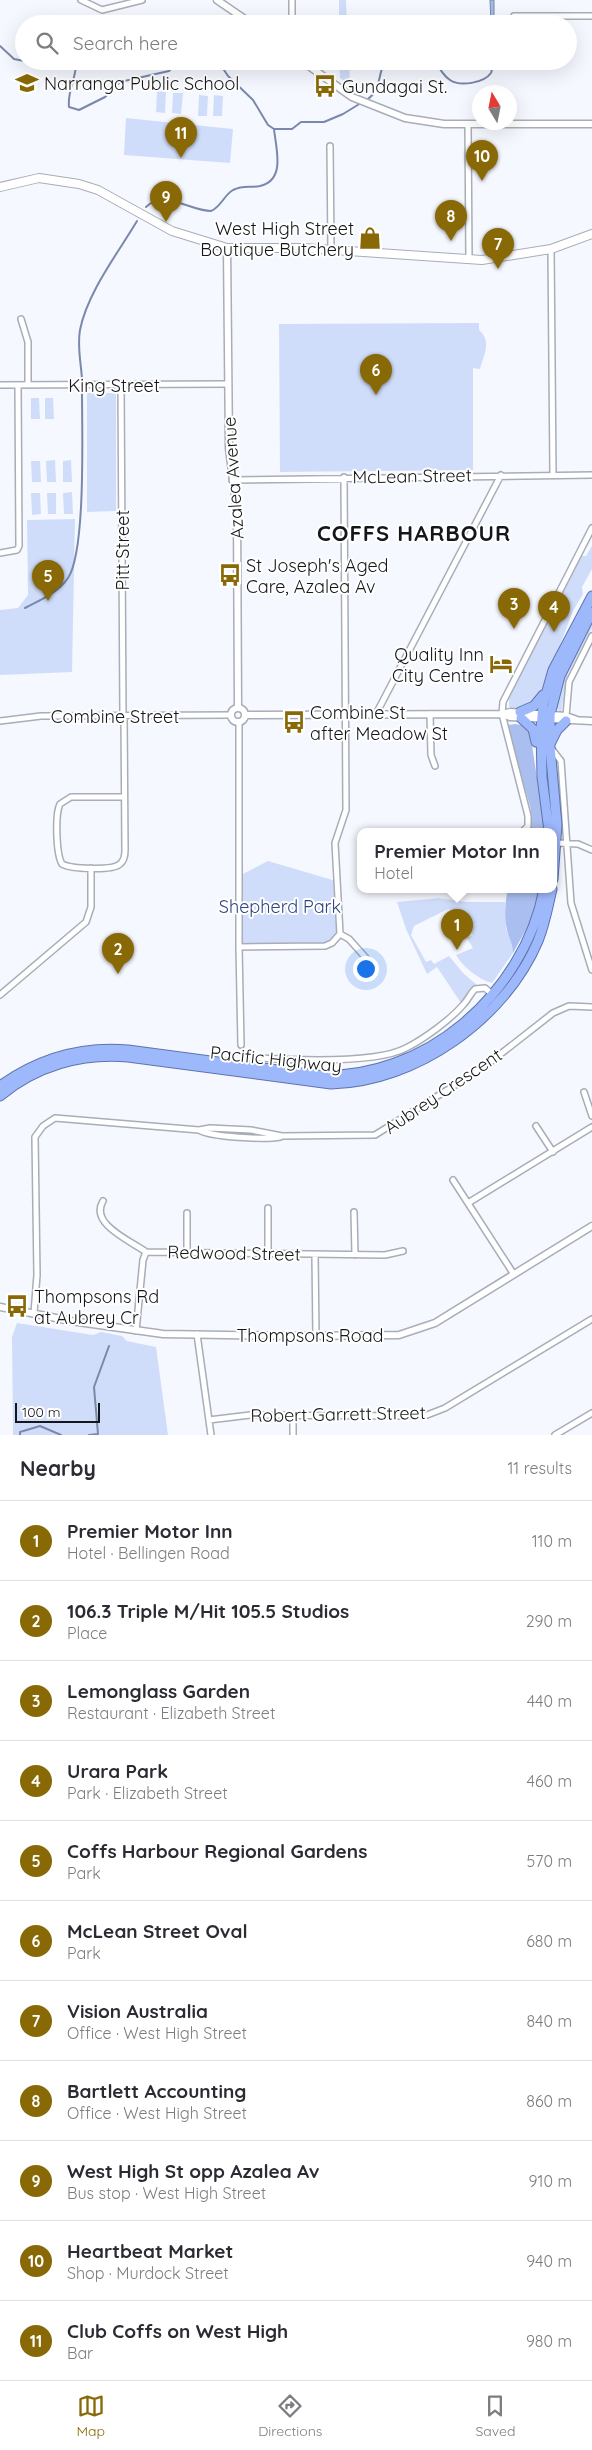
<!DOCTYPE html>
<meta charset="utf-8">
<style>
:root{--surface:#fff;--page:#f7f7f7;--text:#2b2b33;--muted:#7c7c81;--line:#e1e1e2;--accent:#886906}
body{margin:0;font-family:Quicksand,sans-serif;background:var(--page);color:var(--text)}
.compass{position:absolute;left:472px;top:85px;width:45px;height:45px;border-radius:50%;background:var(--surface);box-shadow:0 5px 20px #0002;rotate:350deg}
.scale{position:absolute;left:15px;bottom:12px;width:85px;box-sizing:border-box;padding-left:5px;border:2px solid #141619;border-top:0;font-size:14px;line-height:18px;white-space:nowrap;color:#141619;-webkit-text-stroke:4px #fff;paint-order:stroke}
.you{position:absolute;left:365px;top:968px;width:18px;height:18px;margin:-12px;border:4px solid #fff;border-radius:50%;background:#1a73e8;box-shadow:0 0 0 8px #1a73e833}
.badge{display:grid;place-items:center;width:32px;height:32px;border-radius:50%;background:var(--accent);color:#fff;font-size:16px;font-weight:700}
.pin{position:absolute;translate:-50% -41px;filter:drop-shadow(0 1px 2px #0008)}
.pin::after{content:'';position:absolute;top:26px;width:18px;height:15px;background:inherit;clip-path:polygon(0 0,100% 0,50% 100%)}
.popup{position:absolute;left:357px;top:828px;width:200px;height:65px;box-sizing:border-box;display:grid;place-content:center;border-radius:10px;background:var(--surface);filter:drop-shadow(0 1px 4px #0005);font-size:16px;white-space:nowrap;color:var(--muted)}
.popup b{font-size:19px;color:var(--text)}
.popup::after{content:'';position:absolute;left:50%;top:100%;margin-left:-10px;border:10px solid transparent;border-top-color:var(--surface)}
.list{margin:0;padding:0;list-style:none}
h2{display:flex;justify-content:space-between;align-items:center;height:65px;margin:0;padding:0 20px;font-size:21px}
h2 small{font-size:16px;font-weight:400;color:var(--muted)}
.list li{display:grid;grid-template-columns:32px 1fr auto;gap:15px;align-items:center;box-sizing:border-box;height:80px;padding:0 20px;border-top:1px solid var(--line)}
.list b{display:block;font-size:19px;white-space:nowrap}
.list p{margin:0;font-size:16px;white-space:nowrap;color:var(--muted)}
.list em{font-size:16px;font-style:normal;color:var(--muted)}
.icon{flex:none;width:28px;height:28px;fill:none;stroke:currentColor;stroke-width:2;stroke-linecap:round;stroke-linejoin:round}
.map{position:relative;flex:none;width:592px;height:1435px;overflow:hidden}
.search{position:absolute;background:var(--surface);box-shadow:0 5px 20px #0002;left:15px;right:15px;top:15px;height:55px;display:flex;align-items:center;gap:12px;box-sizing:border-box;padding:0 18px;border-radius:28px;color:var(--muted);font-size:19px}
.sheet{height:945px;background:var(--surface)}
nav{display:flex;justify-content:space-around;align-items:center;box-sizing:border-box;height:70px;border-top:1px solid var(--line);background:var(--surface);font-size:14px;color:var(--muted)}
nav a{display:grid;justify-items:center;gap:2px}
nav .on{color:var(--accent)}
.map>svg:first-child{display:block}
</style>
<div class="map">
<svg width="592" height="1435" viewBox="0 0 592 1435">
<rect width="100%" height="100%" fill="#f6f8ff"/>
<path fill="#d0ddfa" d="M339,0H346L347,24H339Z
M339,61H349L350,85L340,78Z
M157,91L166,92L165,113L156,112Z
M173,93H183L181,114L172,113Z
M199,95L208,96L207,116H198Z
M214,95L223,96L222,116H213Z
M126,118L233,129L230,163L124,155Z
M479,323V330C492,341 484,355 480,369L473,368V470L280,472L279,324Z
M87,393H116V511L87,512Z
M31,398H39L40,419H31Z
M45,398H53L54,419H45Z
M55,460L56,482H47L46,461Z
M71,460L72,482H63V461Z
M31,461H40L41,482H32Z
M72,492L73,514H64L63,493Z
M31,493H40L41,514L32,515Z
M47,493H56V514H48Z
M75,519L72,672L0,675V610L18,608L28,595L27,520Z
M592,546V569L582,587L583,594L573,611L541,694L525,708L513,710L509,706V698L582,556H586Z
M592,619V628L568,674L561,713L556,707L566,670Z
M268,861L336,881L340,934L325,946L239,947V876Z
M439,898L466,902H505L506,929L513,945V953L492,983C478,979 463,967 456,955L473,948L467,938L473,935L459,911L448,909L414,926L411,935L426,962L431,960L434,964L449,956L463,973L477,985L461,1003L437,967L427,974L406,929L397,902Z
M17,1323L93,1335L101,1332L122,1336L127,1341L156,1347L168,1435H13L12,1337Z"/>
<path fill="#aabff0" d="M515,724L522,725L530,732L545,831H528L532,818L530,806L508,732V725Z
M508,889H539L534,915L513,953C513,944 509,938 507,930C504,917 505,901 508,889Z"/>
<path fill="#a5b9ea" stroke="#7a88ab" d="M490,0H494V24H491Z"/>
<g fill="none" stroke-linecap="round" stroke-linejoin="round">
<path stroke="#7a88ab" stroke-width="2" d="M383,24C392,19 400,20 409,24
M0,46L14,59L24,61
M76,61C77,78 67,90 69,107L79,110L105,97L120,82L169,71L178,61
M218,61L228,76L253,100L268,125L274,129H292L301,122H324L343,114L361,103
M436,61C439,68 444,76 450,80C460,87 484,83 491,73C492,70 493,65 494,61
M365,101C382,91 377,76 385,61
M146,207C164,189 190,211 211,211C221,207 224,195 233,190C243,185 250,188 260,186C286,180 276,149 274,129
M82,379C81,363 77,346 80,330C87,293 118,253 137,221
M25,608C40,600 58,593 68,578C86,551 82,431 82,393
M20,1435V1432L40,1426L61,1435
M89,1435L98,1434L94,1387L109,1346"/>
<defs>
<path id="minor" d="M81,0L102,10L142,0
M292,0V24
M514,16H592
M468,124L469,259
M330,146L331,250
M551,249L553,475
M21,319L28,342V385
M0,385L228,384
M121,385L123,716
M232,480L592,475
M0,553L17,550L19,546L18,385
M376,714L501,475
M430,714L431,755L435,766
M124,716L125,850C125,855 124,861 120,864C112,871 71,869 62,864C56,854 55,814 60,804L71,797H124
M566,716L569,682L592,636
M0,721L41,716L231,715
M239,722V947L241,1045
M551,748L561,761L571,903L592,970
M523,831L528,826V816L502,714L503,702L592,528
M557,843L578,844L592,850
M340,934L349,939L374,967
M239,947L325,946L332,943L340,934L335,843L346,810L344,477
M0,995L86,922L91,907V868
M258,1058C293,1060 376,1064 406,1048C424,1039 450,1020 463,1005C468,1000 470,994 475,989L485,988L493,995
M584,1092L592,1116
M536,1126L553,1152
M199,1130L210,1128L251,1130L282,1136L375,1135L484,1067L553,1013L569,1006L592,1007
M453,1180L513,1273
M103,1201C89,1224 131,1241 146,1252
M468,1203L592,1127
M268,1208V1253
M354,1212L355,1255
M187,1213V1252
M146,1252L385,1255L403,1251
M315,1255L316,1336
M34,1313L37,1275L35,1137L43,1126L55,1118L199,1130C211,1137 266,1140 280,1137
M136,1331L143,1260L146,1252
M197,1334L211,1435
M209,1420L250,1415L409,1416L427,1415L445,1408L592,1319
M293,1435V1415
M555,1435L592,1413"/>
<path id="tertiary" d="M217,0L252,24
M302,61L352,97L405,118L444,124H592
M227,248L229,448L237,511L238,708
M231 715a7 7 0 1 1 14 0a7 7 0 1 1-14 0Z
M502,714L510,717L592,721
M246,715L502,714L510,712L566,716L577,720
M0,1307L71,1321L163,1334L297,1336L399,1335L435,1323L592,1226"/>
<path id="secondary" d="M0,187L39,178L79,184L98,190L172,231L227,248H304L482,260L551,249L592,234"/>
<path id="trunk" d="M520,712L534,706L543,695
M521,718L533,729L536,742
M550,744L557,730L566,721
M549,831L542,777L541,728L543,705L553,670L592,596
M553,879L557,825L550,747V715L560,676L592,612
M0,1086C39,1058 81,1046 128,1050L316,1075C424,1081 524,994 544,889
M0,1096C36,1066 81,1053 128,1057L331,1084C416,1082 505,1019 538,941C545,924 548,906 552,889"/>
</defs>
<use href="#minor" stroke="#a8adb7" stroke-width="8"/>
<use href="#tertiary" stroke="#a8adb7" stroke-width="9"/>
<use href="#secondary" stroke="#a8adb7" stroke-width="10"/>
<use href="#trunk" stroke="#5d74ac" stroke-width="11"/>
<use href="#minor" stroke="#fff" stroke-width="5"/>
<use href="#tertiary" stroke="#fff" stroke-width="6"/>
<use href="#secondary" stroke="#fff" stroke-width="8"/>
<use href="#trunk" stroke="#9eb8fc" stroke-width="9"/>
</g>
<defs>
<symbol id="school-bare" viewBox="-9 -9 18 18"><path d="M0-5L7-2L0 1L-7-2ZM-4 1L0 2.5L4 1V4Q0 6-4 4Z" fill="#886906" stroke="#fff" stroke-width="2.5" paint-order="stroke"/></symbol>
<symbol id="bus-bare" viewBox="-9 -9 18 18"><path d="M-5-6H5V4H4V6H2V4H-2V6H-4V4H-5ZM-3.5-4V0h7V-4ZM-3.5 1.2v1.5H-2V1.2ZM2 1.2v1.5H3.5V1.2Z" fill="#886906" stroke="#fff" stroke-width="2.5" paint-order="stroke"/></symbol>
<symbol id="shop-bare" viewBox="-9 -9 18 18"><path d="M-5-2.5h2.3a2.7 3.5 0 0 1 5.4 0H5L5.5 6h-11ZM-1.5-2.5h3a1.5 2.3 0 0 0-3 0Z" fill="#886906" stroke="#fff" stroke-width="2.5" paint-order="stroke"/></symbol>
<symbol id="hotel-bare" viewBox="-9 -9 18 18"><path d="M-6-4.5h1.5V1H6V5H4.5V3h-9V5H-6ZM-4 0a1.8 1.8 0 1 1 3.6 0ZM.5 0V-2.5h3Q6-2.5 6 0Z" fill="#886906" stroke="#fff" stroke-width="2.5" paint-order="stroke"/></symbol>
</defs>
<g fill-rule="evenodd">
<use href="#school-bare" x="11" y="67" width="32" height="32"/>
<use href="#bus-bare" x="309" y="70" width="32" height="32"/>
<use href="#shop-bare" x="354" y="222" width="32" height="32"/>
<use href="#bus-bare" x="214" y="559" width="32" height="32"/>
<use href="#hotel-bare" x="485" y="648" width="32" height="32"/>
<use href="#bus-bare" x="278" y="706" width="32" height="32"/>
<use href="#bus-bare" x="1" y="1290" width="32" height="32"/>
</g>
<g text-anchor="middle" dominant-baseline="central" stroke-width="4" stroke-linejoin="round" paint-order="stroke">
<g font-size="18" fill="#141619" stroke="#fff" text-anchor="start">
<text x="44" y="83">Narranga Public School</text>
<text x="342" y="86">Gundagai St.</text>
<text x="354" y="228" text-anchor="end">West High Street<tspan x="354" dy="21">Boutique Butchery</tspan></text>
<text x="246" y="565">St Joseph's Aged<tspan x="246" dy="21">Care, Azalea Av</tspan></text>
<text x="484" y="654" text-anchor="end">Quality Inn<tspan x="484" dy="21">City Centre</tspan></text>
<text x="310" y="712">Combine St<tspan x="310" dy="21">after Meadow St</tspan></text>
<text x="34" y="1296">Thompsons Rd<tspan x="34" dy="21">at Aubrey Cr</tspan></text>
</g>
<g font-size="18" fill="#141619" stroke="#fff">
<text x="114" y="385">King Street</text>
<text transform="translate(412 476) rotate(-1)">McLean Street</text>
<text transform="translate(233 478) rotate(-94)">Azalea Avenue</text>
<text transform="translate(122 550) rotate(-90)">Pitt Street</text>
<text x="115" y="716">Combine Street</text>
<text transform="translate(276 1059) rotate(6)">Pacific Highway</text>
<text transform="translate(443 1091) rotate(-34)">Aubrey Crescent</text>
<text transform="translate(234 1253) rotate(1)">Redwood Street</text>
<text x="310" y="1335">Thompsons Road</text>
<text transform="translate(338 1414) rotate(-1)">Robert Garrett Street</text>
</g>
<g font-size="18" fill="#304580" stroke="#fff">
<text x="280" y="906">Shepherd Park</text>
</g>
<g font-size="22" font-weight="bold" letter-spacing="1" fill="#141619" stroke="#fff">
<text x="414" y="533">COFFS HARBOUR</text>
</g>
</g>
</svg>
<svg class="compass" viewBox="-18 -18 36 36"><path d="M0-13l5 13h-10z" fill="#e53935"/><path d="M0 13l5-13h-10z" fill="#7c7c81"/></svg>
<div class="scale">100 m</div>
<div class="you"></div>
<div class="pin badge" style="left:457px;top:950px">1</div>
<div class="popup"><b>Premier Motor Inn</b>Hotel</div>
<div class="pin badge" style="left:118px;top:974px">2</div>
<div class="pin badge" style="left:514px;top:629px">3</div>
<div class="pin badge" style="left:554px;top:632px">4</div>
<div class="pin badge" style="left:48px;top:601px">5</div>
<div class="pin badge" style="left:376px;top:395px">6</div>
<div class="pin badge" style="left:498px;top:269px">7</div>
<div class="pin badge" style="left:451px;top:241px">8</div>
<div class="pin badge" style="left:166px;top:222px">9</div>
<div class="pin badge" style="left:482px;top:181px">10</div>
<div class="pin badge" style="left:181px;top:158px">11</div>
<div class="search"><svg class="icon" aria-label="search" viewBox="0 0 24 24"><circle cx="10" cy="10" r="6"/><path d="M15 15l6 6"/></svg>Search here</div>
</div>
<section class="sheet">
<h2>Nearby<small>11 results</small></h2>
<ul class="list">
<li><span class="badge">1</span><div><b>Premier Motor Inn</b><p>Hotel · Bellingen Road</p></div><em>110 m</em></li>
<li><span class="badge">2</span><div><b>106.3 Triple M/Hit 105.5 Studios</b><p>Place</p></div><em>290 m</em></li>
<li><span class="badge">3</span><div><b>Lemonglass Garden</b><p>Restaurant · Elizabeth Street</p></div><em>440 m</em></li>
<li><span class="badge">4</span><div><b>Urara Park</b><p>Park · Elizabeth Street</p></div><em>460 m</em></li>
<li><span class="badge">5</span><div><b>Coffs Harbour Regional Gardens</b><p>Park</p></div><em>570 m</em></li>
<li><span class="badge">6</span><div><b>McLean Street Oval</b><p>Park</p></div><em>680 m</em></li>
<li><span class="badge">7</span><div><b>Vision Australia</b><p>Office · West High Street</p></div><em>840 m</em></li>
<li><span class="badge">8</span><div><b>Bartlett Accounting</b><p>Office · West High Street</p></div><em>860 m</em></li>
<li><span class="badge">9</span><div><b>West High St opp Azalea Av</b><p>Bus stop · West High Street</p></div><em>910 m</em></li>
<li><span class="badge">10</span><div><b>Heartbeat Market</b><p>Shop · Murdock Street</p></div><em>940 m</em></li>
<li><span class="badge">11</span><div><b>Club Coffs on West High</b><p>Bar</p></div><em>980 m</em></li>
</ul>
</section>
<nav>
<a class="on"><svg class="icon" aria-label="map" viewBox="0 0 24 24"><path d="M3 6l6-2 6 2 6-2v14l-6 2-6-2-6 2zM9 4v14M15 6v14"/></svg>Map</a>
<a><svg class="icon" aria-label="directions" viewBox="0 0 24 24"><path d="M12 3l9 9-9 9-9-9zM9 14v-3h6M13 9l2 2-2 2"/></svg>Directions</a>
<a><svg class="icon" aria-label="saved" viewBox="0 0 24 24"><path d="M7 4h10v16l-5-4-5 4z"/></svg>Saved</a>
</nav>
